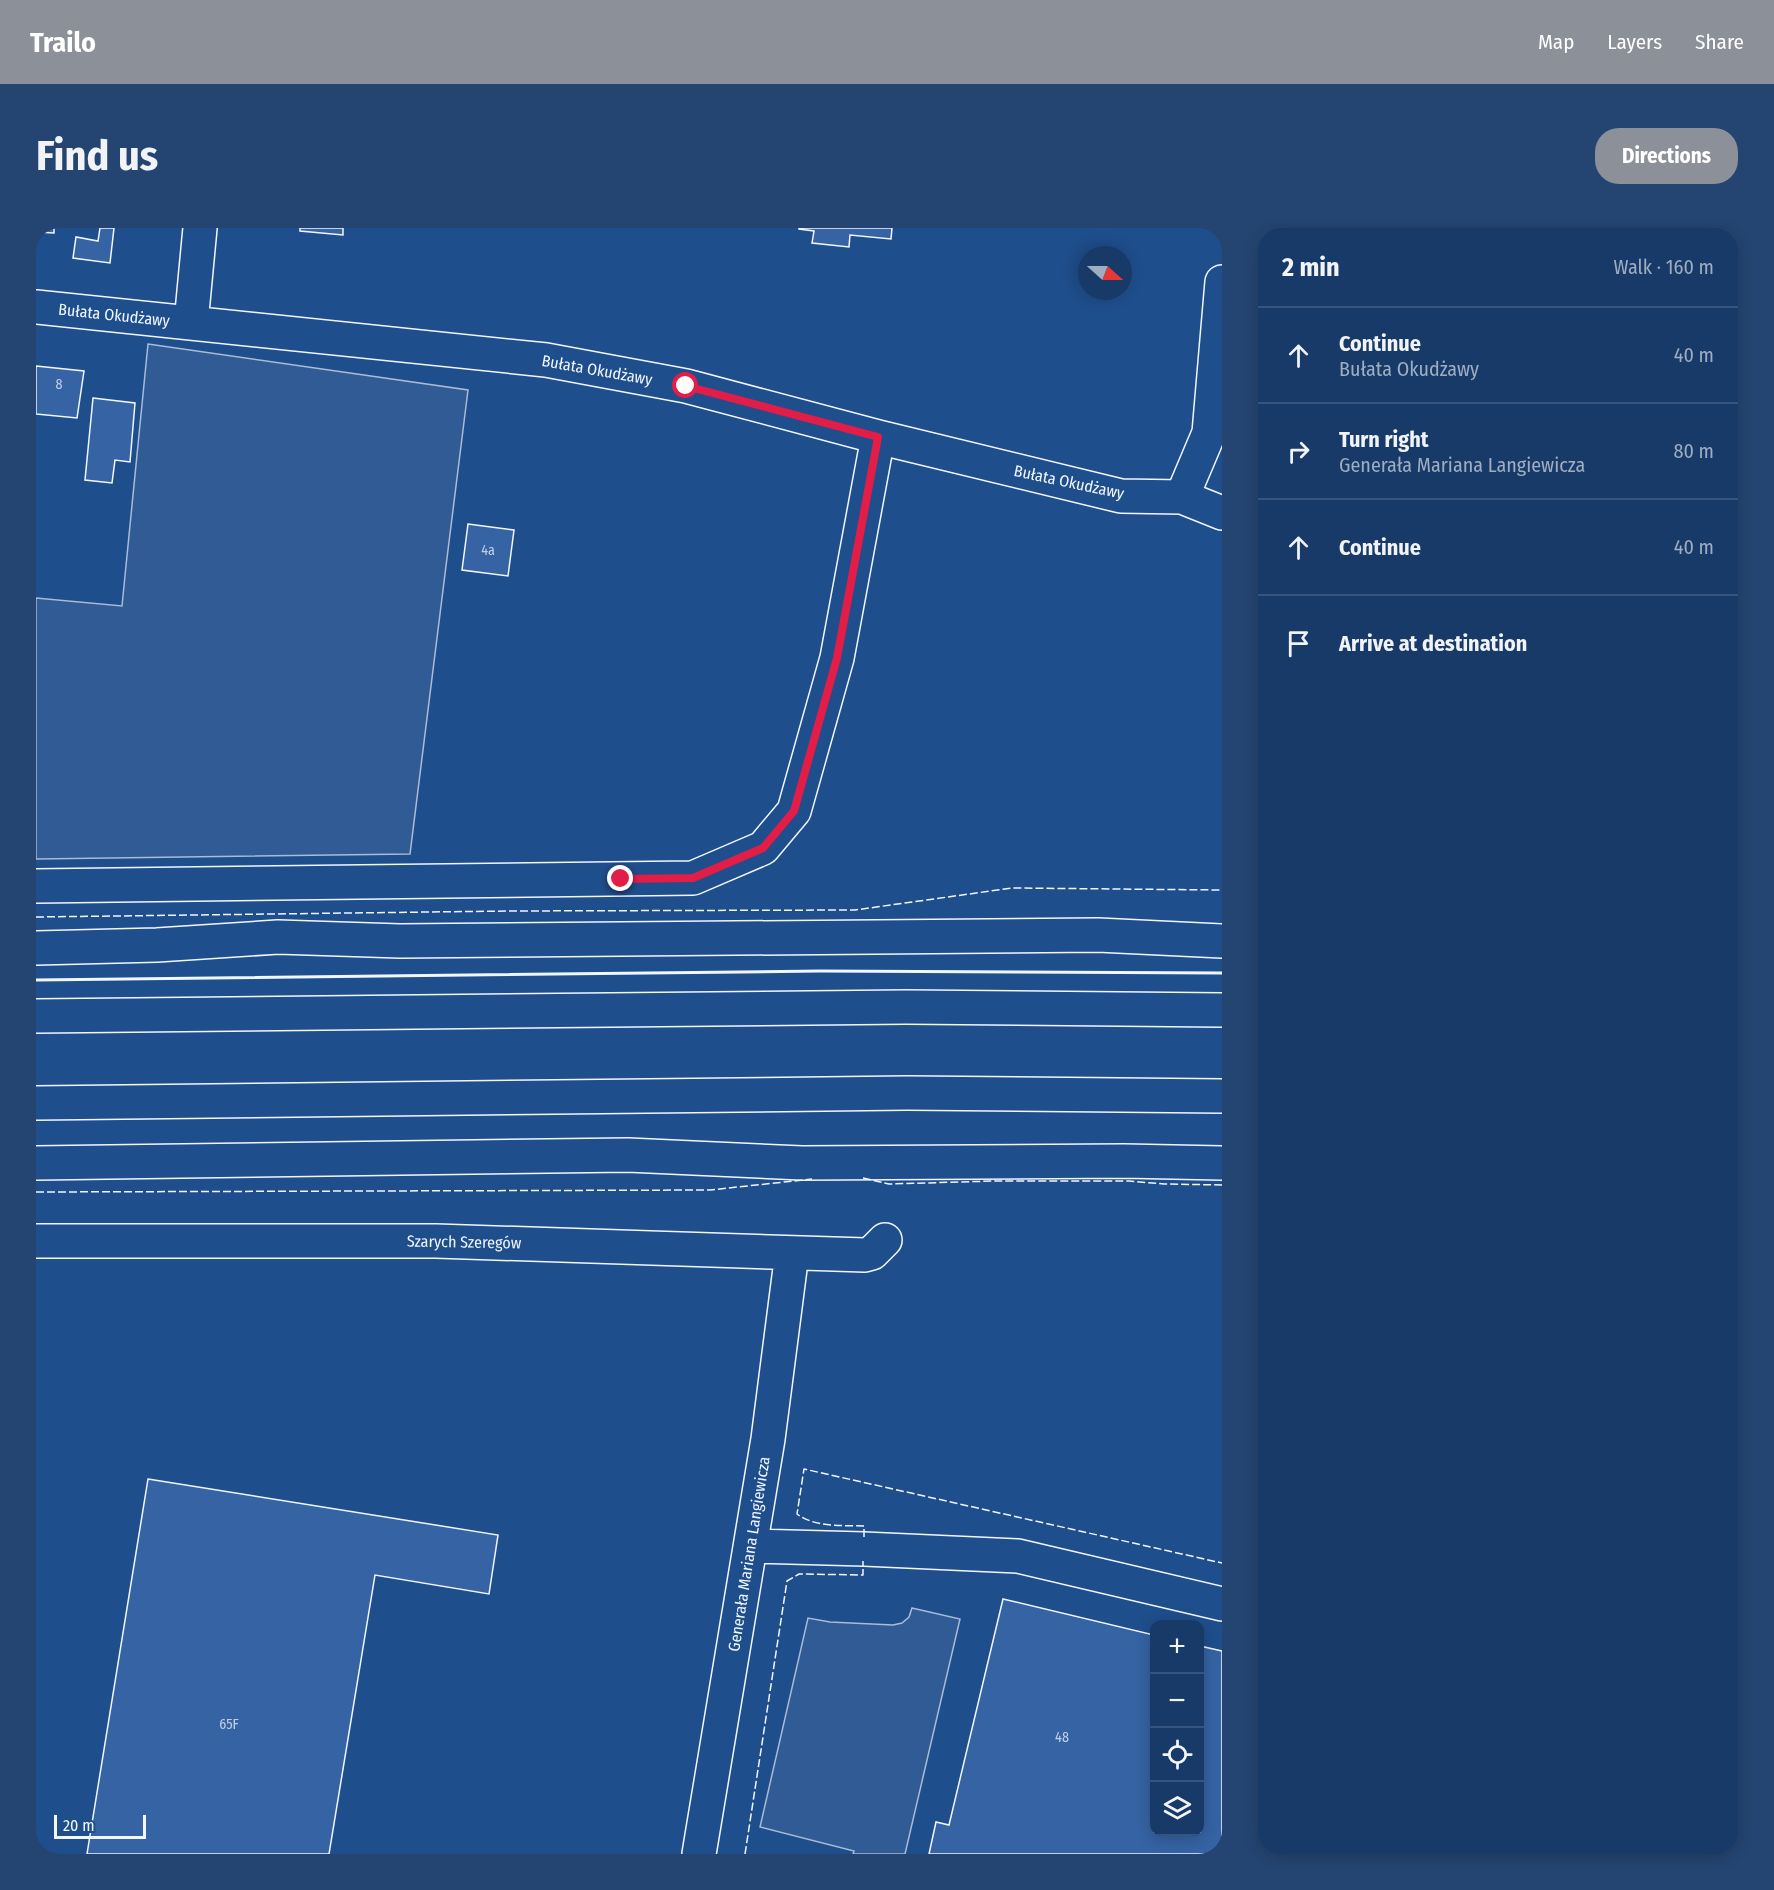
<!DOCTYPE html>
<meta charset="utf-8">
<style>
:root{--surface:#173a69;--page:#244571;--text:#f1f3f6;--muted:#9eadc0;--line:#36547d;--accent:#8c9099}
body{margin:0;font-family:"Fira Sans Condensed",sans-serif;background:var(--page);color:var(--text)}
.controls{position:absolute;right:18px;bottom:18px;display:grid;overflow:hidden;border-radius:12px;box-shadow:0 3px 15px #0003}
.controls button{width:54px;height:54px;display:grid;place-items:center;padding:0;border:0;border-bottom:2px solid var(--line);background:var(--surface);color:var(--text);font:30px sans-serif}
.compass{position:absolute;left:1042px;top:18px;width:54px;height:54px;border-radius:50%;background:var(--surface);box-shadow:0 3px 15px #0003;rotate:111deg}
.scale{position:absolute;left:18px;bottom:15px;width:92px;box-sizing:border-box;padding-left:6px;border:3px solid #f2f6ff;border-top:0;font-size:16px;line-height:21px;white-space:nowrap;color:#f2f6ff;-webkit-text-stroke:4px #1f4e8c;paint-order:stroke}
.stop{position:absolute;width:18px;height:18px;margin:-14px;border:4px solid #e11d48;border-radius:50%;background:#fff}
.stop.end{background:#e11d48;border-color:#fff;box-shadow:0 2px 6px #0008}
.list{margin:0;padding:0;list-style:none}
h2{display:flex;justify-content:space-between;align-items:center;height:78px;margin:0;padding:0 24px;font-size:26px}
h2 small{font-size:20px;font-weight:400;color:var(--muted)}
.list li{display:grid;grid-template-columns:39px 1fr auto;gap:18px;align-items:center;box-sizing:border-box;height:96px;padding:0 24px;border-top:2px solid var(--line)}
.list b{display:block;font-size:22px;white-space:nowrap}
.list p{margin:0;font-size:20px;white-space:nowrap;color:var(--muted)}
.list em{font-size:20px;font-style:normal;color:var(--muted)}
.icon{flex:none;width:33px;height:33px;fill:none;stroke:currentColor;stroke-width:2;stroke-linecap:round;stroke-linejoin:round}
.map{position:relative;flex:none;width:1186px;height:1626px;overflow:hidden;border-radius:24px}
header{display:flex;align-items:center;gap:36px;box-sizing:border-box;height:84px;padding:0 30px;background:var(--accent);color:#fff}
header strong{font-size:28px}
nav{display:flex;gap:33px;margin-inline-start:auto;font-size:21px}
.intro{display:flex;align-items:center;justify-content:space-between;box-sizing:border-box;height:144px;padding:0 36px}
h1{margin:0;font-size:42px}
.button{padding:15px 27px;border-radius:24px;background:var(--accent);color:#fff;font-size:21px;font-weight:700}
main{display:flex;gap:36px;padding:0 36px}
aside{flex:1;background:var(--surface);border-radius:24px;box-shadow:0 3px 15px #0003}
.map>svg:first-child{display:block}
</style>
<header>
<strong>Trailo</strong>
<nav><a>Map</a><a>Layers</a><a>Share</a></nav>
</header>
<div class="intro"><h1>Find us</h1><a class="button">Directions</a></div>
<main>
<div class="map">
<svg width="1186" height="1626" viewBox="0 0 1186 1626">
<rect width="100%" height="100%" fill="#1f4e8c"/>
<path fill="#305b95" stroke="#a8bbd7" stroke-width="1.5" d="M112,116L432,162L374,626L0,631V370L86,378Z
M876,1380L924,1391L869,1626H817L818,1623L724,1599L772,1390L794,1394L857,1397L866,1395L873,1389Z"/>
<path fill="#3563a3" stroke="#f2f6ff" stroke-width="1.5" d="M0,0H18V5L0,4Z
M64,0H78L74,35L37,30L40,9L62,13Z
M264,0H307V7L264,3Z
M763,0H856L855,11L814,7L813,19L776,15L778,3L763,1Z
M0,138L48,143L41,190L0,186Z
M57,170L99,175L94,234L79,232L76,255L49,252Z
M432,296L478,302L472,348L426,342Z
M112,1251L462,1307L453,1366L339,1347L293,1626H51Z
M967,1371L1118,1407V1604H1164V1418L1186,1423V1626H893L900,1594L913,1597Z"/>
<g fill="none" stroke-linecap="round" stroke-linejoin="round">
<defs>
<path id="minor" d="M0,79L510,132L650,158L842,209L1085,268L1146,269L1186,285
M155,95L164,0
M1146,269L1173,205L1186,54
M0,658L657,650L727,620L758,583L801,430L842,209
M0,720L121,717L242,709L364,713L1062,707L1186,713
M0,935L592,927L766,935L1088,933L1186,935
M0,1013H400L829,1027L836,1025L849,1012
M715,1318L828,1321L982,1328L1186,1376
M663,1626L732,1211L756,1025"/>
<path id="highway" d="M0,788L870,779L1186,782
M0,875L871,865L1186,868"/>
</defs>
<use href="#minor" stroke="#f2f6ff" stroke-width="36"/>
<use href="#highway" stroke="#f2f6ff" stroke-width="36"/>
<use href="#minor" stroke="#1f4e8c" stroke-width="33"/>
<use href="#highway" stroke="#1f4e8c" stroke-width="33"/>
<path stroke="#f2f6ff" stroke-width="1.5" stroke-dasharray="8 3" stroke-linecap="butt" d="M0,689L472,683L819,682L976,660L1186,662
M827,950L853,956L958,953H1093L1128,956L1186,957
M0,964L674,962L776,951
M828,1309V1298C806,1297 780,1300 761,1286L768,1241L1186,1335
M709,1626L751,1353L763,1346L827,1347V1333"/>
<path stroke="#f2f6ff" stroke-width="3" d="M0,752L784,743L1186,745"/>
</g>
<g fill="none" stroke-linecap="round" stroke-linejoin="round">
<path stroke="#e11d48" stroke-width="8" d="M585,651L657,650L727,620L758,583L801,430L842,209L650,158"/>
</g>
<g text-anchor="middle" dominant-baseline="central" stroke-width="4.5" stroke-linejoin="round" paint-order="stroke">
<g font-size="14" fill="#c3d1e8">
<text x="23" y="156">8</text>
<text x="452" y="322">4a</text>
<text x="193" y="1496">65F</text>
<text x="1026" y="1509">48</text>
</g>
<g font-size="16" fill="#f2f6ff" stroke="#1f4e8c">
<text transform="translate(78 87) rotate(6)">Bułata Okudżawy</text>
<text transform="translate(561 142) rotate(10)">Bułata Okudżawy</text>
<text transform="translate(1033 254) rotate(12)">Bułata Okudżawy</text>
<text transform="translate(428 1014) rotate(1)">Szarych Szeregów</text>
<text transform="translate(713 1326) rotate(-81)">Generała Mariana Langiewicza</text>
</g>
</g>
</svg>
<div class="controls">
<button>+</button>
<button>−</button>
<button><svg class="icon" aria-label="locate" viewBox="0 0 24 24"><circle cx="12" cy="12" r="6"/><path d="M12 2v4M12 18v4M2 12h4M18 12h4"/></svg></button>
<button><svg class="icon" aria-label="layers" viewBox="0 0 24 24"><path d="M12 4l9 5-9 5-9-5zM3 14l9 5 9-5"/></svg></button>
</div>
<svg class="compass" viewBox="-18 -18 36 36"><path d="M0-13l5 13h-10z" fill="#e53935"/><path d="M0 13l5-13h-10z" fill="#9eadc0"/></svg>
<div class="scale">20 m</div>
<div class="stop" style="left:650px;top:158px"></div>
<div class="stop end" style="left:585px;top:651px"></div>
</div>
<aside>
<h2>2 min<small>Walk · 160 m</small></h2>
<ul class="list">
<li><svg class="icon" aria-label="ahead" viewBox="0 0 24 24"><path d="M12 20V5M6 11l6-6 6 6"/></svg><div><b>Continue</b><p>Bułata Okudżawy</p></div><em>40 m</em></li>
<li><svg class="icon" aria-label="right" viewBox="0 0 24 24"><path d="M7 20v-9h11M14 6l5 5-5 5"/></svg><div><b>Turn right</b><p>Generała Mariana Langiewicza</p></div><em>80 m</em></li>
<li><svg class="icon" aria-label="ahead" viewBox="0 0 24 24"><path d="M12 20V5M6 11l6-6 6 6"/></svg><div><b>Continue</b></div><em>40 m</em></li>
<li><svg class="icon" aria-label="arrive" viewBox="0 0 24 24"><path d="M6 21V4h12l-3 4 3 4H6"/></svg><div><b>Arrive at destination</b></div></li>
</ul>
</aside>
</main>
